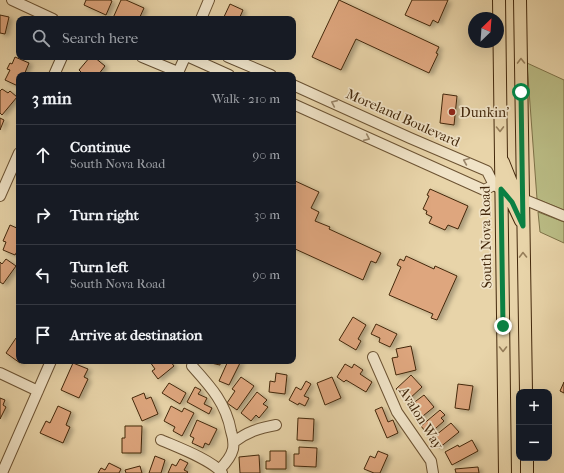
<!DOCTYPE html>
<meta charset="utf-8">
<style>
:root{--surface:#171b24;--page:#20242c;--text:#f1f3f6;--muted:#9ea1a6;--line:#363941}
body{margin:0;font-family:"IM FELL French Canon",serif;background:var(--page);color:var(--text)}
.controls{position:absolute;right:12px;bottom:12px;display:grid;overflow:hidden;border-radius:8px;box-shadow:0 4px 16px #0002}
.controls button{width:36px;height:36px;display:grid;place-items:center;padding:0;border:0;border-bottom:1px solid var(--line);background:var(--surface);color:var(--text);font:20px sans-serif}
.compass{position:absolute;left:468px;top:12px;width:36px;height:36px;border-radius:50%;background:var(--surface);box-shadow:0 4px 16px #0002;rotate:25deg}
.stop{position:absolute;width:12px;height:12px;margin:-9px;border:3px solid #0b8043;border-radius:50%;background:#fff}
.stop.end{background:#0b8043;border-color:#fff;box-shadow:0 1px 4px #0008}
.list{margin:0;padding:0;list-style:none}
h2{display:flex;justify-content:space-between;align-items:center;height:52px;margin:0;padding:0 16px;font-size:17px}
h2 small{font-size:13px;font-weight:400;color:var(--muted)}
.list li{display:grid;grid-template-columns:26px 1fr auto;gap:12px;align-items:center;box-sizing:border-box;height:60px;padding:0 16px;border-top:1px solid var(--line)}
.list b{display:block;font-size:15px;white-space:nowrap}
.list p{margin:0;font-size:13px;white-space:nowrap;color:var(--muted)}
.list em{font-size:13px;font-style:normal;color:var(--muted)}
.icon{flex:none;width:22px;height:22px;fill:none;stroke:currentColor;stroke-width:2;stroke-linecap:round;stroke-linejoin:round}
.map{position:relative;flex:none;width:564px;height:473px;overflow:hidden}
.search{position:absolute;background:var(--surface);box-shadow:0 4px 16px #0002;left:16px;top:16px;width:280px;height:44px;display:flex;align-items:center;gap:10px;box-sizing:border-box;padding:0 14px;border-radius:8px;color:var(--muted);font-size:15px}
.panel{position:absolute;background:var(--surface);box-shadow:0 4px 16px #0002;left:16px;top:72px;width:280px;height:292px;border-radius:8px}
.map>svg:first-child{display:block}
</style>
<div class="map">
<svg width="564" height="473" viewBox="0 0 564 473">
<defs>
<filter id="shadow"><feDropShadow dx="3.5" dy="2" stdDeviation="2" flood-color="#0004"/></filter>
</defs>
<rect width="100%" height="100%" fill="#e8d4a9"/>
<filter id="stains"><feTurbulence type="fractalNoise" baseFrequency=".005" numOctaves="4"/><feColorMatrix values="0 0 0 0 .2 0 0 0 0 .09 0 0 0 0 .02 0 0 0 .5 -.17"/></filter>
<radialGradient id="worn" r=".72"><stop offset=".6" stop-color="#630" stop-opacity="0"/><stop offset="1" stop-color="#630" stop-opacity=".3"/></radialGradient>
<path fill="#babc85" stroke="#7e7248" d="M527,63L564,80V210L537,199Z
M538,212L564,222V243L540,232Z"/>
<path fill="#dea67e" stroke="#43280c" filter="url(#shadow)" d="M86,0H110L112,1L106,15L84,5Z
M121,0H126L144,8L139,19H116L113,18Z
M339,0L439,47L436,53L438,54L429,73L356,39L341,70L312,57Z
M412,0H448L438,23L433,20L430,26L405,15Z
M230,4L243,10L239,19H223Z
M0,15L9,17L5,34L0,33Z
M15,57L29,63L24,75H19L18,86L5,80L10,70L7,69L10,63L12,64Z
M90,57H94L105,66L98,75H84L79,70Z
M2,89L8,93L10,91L17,97L2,115L0,113V91Z
M443,94L457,96L454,125L440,123Z
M0,118L4,120L0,130Z
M293,180L319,192L311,208L319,212L315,221L330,227L329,229L381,253L376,263L371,261L363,280L293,248Z
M430,189L468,206L458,229L448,225L445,230L429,223L432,217L426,214L427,211L423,209L429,196L427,195Z
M10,225L19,229V248L15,255L3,250L6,242L3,241Z
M406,256L434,269L435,266L457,276L437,320L431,318L433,314L389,295L401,267L397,265L400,259L404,261Z
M6,259L16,266L3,284L0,282V262L2,264Z
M353,317L366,325L358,339L361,341L356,350L339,340Z
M376,324L397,334L390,347L379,342L380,338L371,334Z
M16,338L18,340L19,338V361H21L20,363L6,353Z
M411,346L416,370L396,375L392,358L398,357L396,349Z
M152,361H170L174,366L158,379L152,371L155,369L150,362Z
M202,361H220V365Z
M228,361H241L229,385L219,381Z
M73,363L88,369L84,377L88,379L79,398L61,390Z
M345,364L352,368L354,364L363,370L360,374L372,382L366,392L346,380L344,382L337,377Z
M276,373L287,375L285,394L269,392L270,381L275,382Z
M411,375L422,387L407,401L396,389Z
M241,377L254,386L237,410L227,403L235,391L232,389Z
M332,377L341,398L325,405L317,383Z
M306,381L311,384L304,396L309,398L305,406L299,403L298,405L289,400L296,387L301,390Z
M564,382V393L560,391Z
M169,383L186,393L180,404L162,393Z
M458,384L473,386L469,410L455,408Z
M195,387L201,390L198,394L207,398L204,404L212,408L209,414L187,402Z
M257,392L267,400L263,404L268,407L259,418L256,415L251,421L241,413Z
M144,393L146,399L151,397L158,414L142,421L132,398Z
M424,395L434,407L418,420L408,407Z
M0,398L5,400L3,405L6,407L0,419Z
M58,406L71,412L66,425L70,427L63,443L40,433L46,421L50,423Z
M171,406L182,412L184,408L194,413L182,436L173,431L175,427L164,421Z
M382,407L388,422L393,420L398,433L387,438L375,410Z
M440,410L445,415L441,418L444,421L428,435L421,426Z
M298,418L314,419L313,441L297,440Z
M197,420L217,429L209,445L205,443L203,448L192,443L194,438L190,436Z
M451,423L459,432L439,448L431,439Z
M125,426H142L141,453H122V438H125Z
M472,440L478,451L452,465L445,452L458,445L459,447Z
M299,447L317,448L316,467L294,466V454H299Z
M270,451H286V469H266V461H270Z
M378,451L388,455L380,473H374L364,469L370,456L375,458Z
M259,455L260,473H240L239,457Z
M155,456L165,460L161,473H149Z
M180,459L188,463L184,470L188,472L187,473H168L172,464L176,466Z
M109,463L121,469L119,473H98L101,468L105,470Z
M140,466L142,473H126L125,470Z
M478,467L479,473H456L455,469Z"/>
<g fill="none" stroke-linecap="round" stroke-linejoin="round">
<defs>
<path id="minor" d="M12,0L53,19
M201,19L209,0
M142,57L178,72
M189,57L229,75
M228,57L271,75
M54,75L62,57
M177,75L185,57
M293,85L410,138L487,171L494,185L501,189
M293,104L484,190L494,185
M0,196L19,153
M523,199L564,216
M373,357L397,412L431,461L433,473
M192,366C210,386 226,403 231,431C233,437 234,443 233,449C231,457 225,464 219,470
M0,373L38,391
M161,440C177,447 212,460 222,473
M234,442C247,432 259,428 276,425
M2,473L51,361"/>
<path id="major" d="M499,0L505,473
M520,0L526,392
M503,162L513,187L523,199
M501,189L512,202L521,221
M527,458V473"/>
</defs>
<use href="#minor" stroke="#6c5333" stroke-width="12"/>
<use href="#major" stroke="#43280c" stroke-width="14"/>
<use href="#minor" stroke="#f0e3c7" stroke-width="10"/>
<use href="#major" stroke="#e8d4a9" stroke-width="12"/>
</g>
<defs><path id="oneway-chevron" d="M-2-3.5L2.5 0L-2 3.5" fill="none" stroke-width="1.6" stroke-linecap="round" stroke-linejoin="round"/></defs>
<g stroke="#967e5a">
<use href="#oneway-chevron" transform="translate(521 61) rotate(-91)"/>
<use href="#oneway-chevron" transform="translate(500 129) rotate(89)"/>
<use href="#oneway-chevron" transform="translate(523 255) rotate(-91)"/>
<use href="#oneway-chevron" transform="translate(503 349) rotate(90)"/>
</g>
<g stroke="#9a866a">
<use href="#oneway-chevron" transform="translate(334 103) rotate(-156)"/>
<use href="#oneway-chevron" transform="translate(367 138) rotate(24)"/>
<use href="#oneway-chevron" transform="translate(466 161) rotate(-157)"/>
</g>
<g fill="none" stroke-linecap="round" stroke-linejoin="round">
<path stroke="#0b8043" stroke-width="5" d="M503,326L501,189L512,202L523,226L521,92"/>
</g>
<circle fill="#8f2418" stroke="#f0e3c7" stroke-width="1.5" cx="452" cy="112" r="4"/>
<g text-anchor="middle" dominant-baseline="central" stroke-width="3.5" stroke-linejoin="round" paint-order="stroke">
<g font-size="14" fill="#43280c" stroke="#f0e3c7" text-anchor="start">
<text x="460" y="112">Dunkin'</text>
</g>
<g font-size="14" fill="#43280c" stroke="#f0e3c7">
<text transform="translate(403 118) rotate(24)">Moreland Boulevard</text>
<text transform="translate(486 237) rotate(-91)">South Nova Road</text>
<text transform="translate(421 418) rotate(58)">Avalon Way</text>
</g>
</g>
<rect width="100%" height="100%" filter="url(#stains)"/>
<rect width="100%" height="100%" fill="url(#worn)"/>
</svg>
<div class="controls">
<button>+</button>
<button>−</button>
</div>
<svg class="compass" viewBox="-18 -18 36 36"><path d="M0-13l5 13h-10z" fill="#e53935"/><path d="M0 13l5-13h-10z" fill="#9ea1a6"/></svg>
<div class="stop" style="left:521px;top:92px"></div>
<div class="stop end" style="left:503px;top:326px"></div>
<div class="search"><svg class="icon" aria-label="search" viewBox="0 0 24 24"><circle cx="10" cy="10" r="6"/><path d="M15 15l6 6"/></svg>Search here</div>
<section class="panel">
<h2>3 min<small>Walk · 210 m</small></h2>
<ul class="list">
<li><svg class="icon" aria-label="ahead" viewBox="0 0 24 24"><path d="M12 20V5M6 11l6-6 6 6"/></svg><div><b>Continue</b><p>South Nova Road</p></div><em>90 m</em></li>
<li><svg class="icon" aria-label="right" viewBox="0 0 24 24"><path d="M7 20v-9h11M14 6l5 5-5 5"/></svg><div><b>Turn right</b></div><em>30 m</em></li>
<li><svg class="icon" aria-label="left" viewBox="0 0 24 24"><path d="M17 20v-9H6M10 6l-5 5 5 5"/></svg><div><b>Turn left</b><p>South Nova Road</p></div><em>90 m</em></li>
<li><svg class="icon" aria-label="arrive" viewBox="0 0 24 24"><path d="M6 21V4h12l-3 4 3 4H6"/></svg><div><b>Arrive at destination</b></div></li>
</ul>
</section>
</div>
